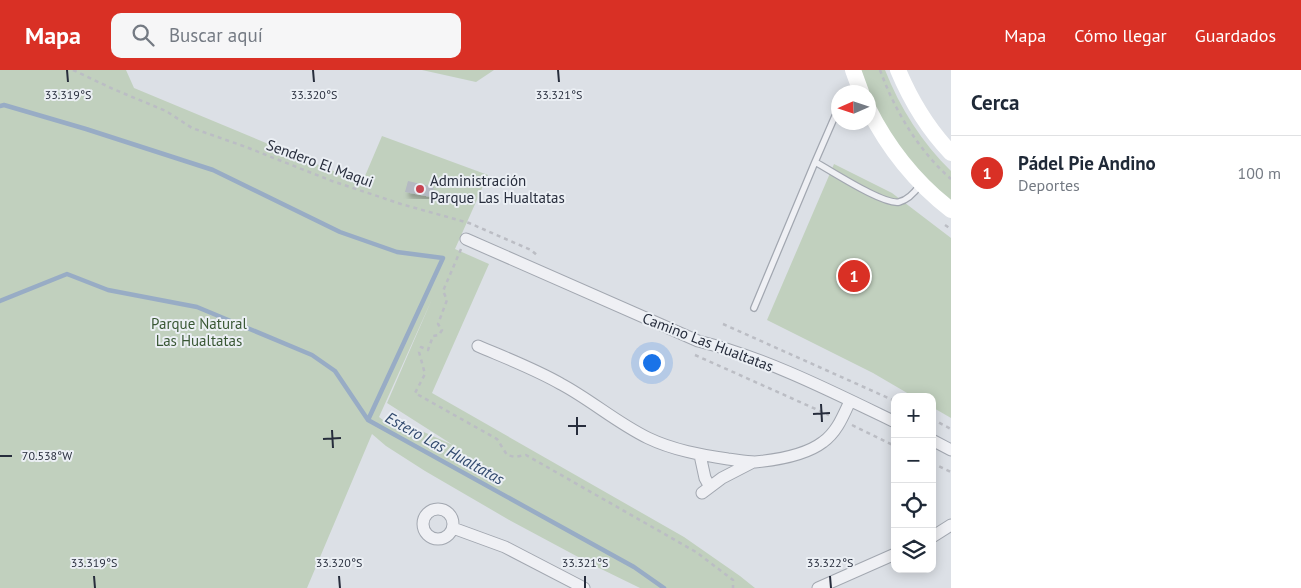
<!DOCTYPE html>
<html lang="es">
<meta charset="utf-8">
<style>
:root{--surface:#fff;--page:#f6f6f7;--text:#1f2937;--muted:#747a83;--line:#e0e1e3;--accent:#d93025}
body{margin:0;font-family:"PT Sans",sans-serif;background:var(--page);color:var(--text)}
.controls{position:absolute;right:15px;bottom:15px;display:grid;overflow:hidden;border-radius:10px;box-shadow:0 2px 12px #0003}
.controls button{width:45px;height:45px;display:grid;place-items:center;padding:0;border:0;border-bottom:1px solid var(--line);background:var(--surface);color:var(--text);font:25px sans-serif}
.compass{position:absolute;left:831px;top:15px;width:45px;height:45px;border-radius:50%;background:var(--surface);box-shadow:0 2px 12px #0003;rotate:267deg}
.you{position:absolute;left:651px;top:292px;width:18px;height:18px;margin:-12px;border:4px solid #fff;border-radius:50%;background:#1a73e8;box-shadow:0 0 0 8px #1a73e833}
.badge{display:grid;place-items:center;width:32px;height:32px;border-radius:50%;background:var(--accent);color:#fff;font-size:16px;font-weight:700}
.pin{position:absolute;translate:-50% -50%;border:2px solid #fff;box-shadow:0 1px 5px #0006}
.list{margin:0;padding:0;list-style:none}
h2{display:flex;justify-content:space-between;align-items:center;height:65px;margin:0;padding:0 20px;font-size:21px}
h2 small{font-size:16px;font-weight:400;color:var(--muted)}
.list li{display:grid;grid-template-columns:32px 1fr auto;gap:15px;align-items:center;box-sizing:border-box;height:75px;padding:0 20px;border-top:1px solid var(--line)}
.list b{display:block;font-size:19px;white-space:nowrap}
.list p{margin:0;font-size:16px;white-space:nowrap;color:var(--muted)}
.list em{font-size:16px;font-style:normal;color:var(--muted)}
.icon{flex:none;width:28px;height:28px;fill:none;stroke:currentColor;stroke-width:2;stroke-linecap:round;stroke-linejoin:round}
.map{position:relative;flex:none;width:951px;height:518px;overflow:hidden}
header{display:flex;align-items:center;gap:30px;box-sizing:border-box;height:70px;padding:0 25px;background:var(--accent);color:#fff}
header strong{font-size:24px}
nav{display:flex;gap:28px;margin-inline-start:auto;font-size:18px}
.search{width:350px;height:45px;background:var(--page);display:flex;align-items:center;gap:12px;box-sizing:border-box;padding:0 18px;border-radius:10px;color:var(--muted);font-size:19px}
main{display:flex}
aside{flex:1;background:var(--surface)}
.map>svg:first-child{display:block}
</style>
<header>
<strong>Mapa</strong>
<div class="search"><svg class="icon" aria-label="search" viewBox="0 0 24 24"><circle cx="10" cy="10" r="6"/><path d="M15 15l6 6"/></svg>Buscar aquí</div>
<nav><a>Mapa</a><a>Cómo llegar</a><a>Guardados</a></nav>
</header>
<main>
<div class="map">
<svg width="951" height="518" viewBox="0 0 951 518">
<defs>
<filter id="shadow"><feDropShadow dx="3" dy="5.5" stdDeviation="2.5" flood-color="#0004"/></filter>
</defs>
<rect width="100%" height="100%" fill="#dce0e6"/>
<path fill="#c1d0be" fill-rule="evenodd" d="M0,0H126L134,18L362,113L382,66L488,105L455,179L489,194L432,323L684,467L740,506L755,518H640L595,496L511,451L425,401L386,376L372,364L307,518H0ZM432,229L387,333L453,375L399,351L383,350L379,347Z
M422,0H494L476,12Z
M859,0H885C900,38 922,73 951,101V132C906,92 881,56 859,0Z
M834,94L892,123L951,168V348L932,337V327H914L873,303L767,250Z"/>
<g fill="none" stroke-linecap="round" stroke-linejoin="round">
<path stroke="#98acc5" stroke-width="4.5" d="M0,36L4,35L86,59L213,100L340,162L397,182L443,188L368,350
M0,231L67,204L108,220L197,237L312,285L335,301L368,350L634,497L664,518"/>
</g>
<path fill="#b4b9c2" filter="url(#shadow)" d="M408,111L434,117L431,127L405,122Z"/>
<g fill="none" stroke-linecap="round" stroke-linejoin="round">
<defs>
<path id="lane" d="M835,46L815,92C832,101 883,135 899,132C908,130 915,122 920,115
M754,238L815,92"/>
<path id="street" d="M466,169L698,271C764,287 833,322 895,352
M478,276C506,288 535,299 561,314C591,330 617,353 648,368C673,380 701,385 728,389C737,390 746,392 755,392C776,390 806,385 823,372C837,362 843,346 850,331
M932,370L951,380
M700,385L705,408L710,417
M702,423L722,408L753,392
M423 454a15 15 0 1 1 30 0a15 15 0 1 1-30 0Z
M453,458L505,477L584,518
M932,467L951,455
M818,518L895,484"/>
</defs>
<use href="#lane" stroke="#a2a7b0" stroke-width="8"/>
<use href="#street" stroke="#a2a7b0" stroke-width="13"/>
<path stroke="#bbbdc4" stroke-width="2.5" stroke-dasharray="4 4" stroke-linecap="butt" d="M73,0L113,19L166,41L192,58L246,77L332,111L401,134L469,153L531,180L538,186
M880,0C895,41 918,80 951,109
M945,155L951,159
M461,179L443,221L447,230L438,254L442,260L439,265L433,266L428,280L421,277L419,282L425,304L415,323L497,369L507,385L515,387L526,385L696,482L733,510V518
M723,254L895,331
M695,285L829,345
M932,349L951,359
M852,355L895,376
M932,393L951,402"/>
<use href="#lane" stroke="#eff0f4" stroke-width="5.5"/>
<use href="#street" stroke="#eff0f4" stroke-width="11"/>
<path stroke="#fff" stroke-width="16" d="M853,0L861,22
M898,0C911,31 928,59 951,83
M868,38C888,78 916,113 951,140"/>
</g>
<path fill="none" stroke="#272d3c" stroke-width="2" d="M67,0L68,12M313,0L314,12M558,0L559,12M821,334L822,352M813,344L830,343M577,347V365M568,356H586M332,360L333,378M323,369L341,368M0,386H12M94,506L95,518M339,506L340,518M585,506V518M830,506L831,518"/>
<circle fill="#c84451" stroke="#ebeff4" stroke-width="2" cx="420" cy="119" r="5"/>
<g text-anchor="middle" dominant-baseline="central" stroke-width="4" stroke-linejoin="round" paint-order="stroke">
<g font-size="15" fill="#272d3c" stroke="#ebeff4">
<text transform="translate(320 93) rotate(20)">Sendero El Maqui</text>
<text transform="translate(708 272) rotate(21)">Camino Las Hualtatas</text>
</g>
<g font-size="15" fill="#272d3c" stroke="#ebeff4" text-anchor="start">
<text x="430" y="110">Administración<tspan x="430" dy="17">Parque Las Hualtatas</tspan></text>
</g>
<g font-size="15" fill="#395734" stroke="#ebeff4">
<text x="199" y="253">Parque Natural<tspan x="199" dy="17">Las Hualtatas</tspan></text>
</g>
<g font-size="16" font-style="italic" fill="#324a6e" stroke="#ebeff4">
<text transform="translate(445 378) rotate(29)">Estero Las Hualtatas</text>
</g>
</g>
<g font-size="12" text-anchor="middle" fill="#272d3c" stroke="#ebeff4" stroke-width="4" stroke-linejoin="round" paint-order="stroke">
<text x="68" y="29">33.319°S</text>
<text x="314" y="29">33.320°S</text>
<text x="559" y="29">33.321°S</text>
<text x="47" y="390">70.538°W</text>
<text x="94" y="497">33.319°S</text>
<text x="339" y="497">33.320°S</text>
<text x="585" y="497">33.321°S</text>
<text x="830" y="497">33.322°S</text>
</g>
</svg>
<div class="controls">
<button>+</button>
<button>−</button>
<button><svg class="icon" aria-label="locate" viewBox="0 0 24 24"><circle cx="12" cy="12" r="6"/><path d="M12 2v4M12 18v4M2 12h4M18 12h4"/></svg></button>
<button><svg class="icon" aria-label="layers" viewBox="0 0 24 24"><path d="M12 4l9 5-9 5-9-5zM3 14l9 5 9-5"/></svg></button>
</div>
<svg class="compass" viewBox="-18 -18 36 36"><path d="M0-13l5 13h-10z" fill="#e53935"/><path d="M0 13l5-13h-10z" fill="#747a83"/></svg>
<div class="you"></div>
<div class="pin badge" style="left:854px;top:206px">1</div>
</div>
<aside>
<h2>Cerca<small></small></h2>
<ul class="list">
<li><span class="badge">1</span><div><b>Pádel Pie Andino</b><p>Deportes</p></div><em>100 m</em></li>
</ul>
</aside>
</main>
